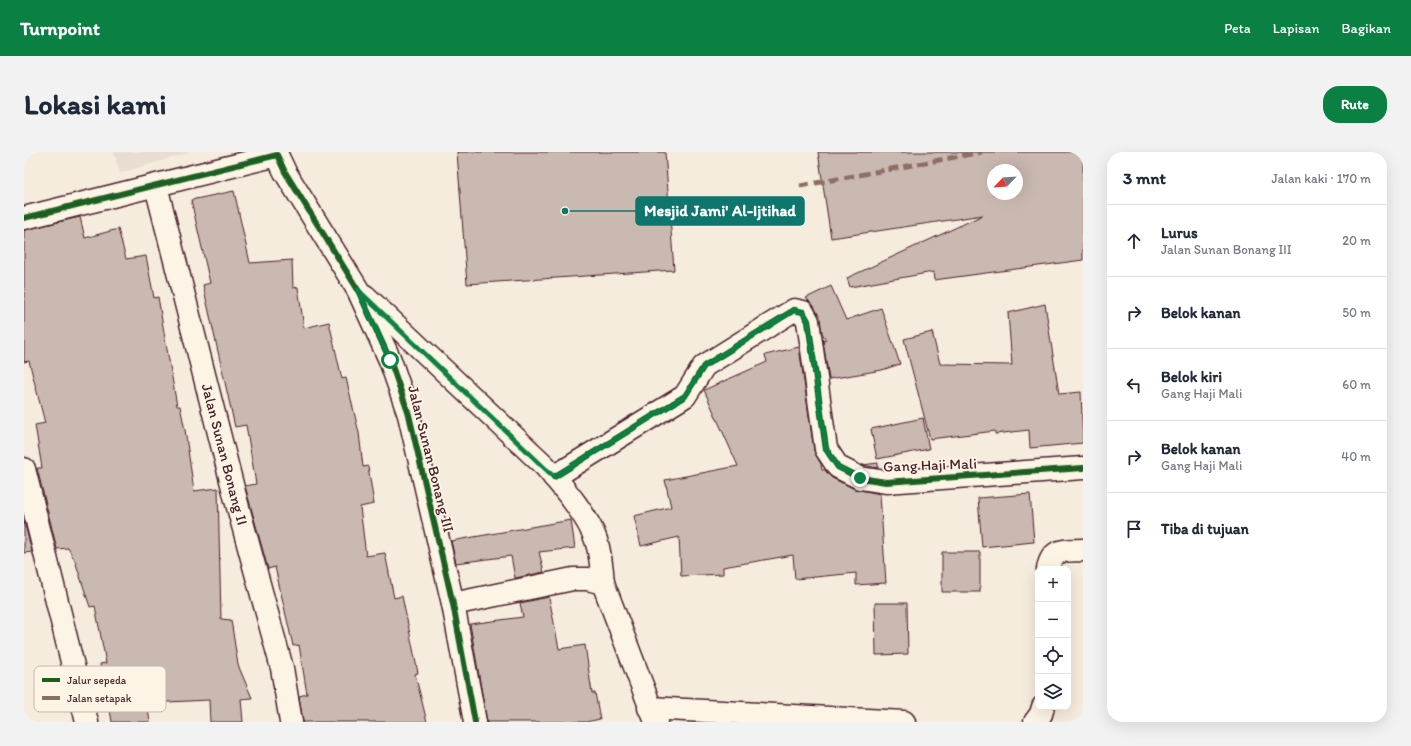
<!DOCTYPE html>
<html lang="id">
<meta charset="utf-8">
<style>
:root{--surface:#fff;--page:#f2f2f3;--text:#1f2937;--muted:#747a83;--line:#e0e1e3;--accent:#0b8043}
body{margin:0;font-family:Itim,sans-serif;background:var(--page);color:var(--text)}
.controls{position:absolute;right:12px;bottom:12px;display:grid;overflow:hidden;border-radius:8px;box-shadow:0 4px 16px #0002}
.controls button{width:36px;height:36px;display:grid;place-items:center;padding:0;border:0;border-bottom:1px solid var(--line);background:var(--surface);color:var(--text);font:20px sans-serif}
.compass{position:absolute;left:963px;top:12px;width:36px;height:36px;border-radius:50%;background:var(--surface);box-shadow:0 4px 16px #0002;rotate:245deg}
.stop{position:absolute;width:12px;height:12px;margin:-9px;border:3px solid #0b8043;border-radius:50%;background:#fff}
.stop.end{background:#0b8043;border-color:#fff;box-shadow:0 1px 4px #0008}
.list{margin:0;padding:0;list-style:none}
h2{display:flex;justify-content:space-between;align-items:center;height:52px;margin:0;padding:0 16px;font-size:17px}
h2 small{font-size:13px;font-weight:400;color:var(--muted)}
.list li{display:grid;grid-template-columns:26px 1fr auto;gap:12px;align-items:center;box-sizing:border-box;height:72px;padding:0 16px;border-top:1px solid var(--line)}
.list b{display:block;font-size:15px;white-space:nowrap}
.list p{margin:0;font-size:13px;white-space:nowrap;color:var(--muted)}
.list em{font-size:13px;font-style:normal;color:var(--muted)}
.icon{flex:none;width:22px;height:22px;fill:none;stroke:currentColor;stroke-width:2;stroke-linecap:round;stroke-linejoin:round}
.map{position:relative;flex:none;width:1059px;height:570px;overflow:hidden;border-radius:16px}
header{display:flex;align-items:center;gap:24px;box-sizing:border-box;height:56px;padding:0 20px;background:var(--accent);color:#fff}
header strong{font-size:19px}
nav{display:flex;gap:22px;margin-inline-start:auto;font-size:14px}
.intro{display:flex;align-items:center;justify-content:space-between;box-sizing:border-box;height:96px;padding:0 24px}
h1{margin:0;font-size:28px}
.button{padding:10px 18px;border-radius:16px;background:var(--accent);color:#fff;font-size:14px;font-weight:700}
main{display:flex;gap:24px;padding:0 24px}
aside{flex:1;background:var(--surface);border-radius:16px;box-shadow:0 4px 16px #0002}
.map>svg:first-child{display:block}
</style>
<header>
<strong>Turnpoint</strong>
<nav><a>Peta</a><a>Lapisan</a><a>Bagikan</a></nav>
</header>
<div class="intro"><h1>Lokasi kami</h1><a class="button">Rute</a></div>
<main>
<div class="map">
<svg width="1059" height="570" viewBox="0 0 1059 570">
<rect width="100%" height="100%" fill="#f5ecde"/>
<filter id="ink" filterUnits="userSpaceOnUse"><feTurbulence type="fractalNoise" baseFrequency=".025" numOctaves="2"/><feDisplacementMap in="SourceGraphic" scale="8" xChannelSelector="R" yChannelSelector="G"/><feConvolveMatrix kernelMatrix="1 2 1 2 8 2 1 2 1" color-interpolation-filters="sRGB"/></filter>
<g filter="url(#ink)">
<path fill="#e8ddd0" d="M90,0H167L96,21Z"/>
<path fill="#cab9b1" stroke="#4a1f2b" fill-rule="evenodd" d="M433,0H641L650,118L443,132Z
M794,0H1059V108L910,128L909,120L826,135L823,126L959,63L807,86ZM969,18H993V42H969Z
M210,39L226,111L268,108L269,136L274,135L280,176L305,170L318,227L322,226L335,281L339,315L344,314L350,352L336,355L342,404L361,401L370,446L378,444L394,521L391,522L403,570H279L275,544L283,542L275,493L269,494L251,415L244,417L221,334L232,332L222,273L211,275L179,133L186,131L167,48Z
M56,65L61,86L94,77L102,107L122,104L130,146L134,145L137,163L153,254H156L161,278L170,339L194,336L197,467L207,468L214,513L228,546L217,547L219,570H186L185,548L123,551L126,570H88L85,552H82L76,512L82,511L71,454L66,455L51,409L44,396L33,397L13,316H18L11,273L21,271L5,209L0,210V78Z
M807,134L822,168L857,156L876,212L858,218L805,227L799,189L802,188L798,181L796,167L790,154L782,146Z
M1021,152L1035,242L1057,240L1059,291L1006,296L1005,278L971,282V279L906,287L880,187L908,180L916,212L988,213L984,161Z
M775,195L790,299L797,312L798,318H801L808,326L831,337L856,342L862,431L832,433V421L771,427L769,403L699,415V422L657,424L655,385L617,394L610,364L647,355L641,328L714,314L680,238L743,210L741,203Z
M899,266L905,297L853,307L847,277Z
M854,311V316L838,313Z
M1006,342L1010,390L958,395L954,346Z
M547,368L551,396L515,400L520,420L491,426L487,404L432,411L427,389Z
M0,369L8,400L0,401Z
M918,400H956V440H918Z
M525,445L535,497L561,493L568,541H571L576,567L562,570H463L446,472L499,465L496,451Z
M851,451H883L884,502L852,503Z"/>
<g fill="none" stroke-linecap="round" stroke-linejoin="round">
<defs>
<g id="street">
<path id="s1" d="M132,34L212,348L258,516L267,570"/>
<path d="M0,66L253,3L261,20L334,138L366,208L385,263L429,452L451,570"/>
<path d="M341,144L521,314C538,334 564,364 572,388C577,403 578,417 579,431"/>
<path d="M0,317L63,570"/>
<path d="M530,325L661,244L680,214L770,158L779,160L784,169L802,297L814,315L836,326L862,330L1059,316"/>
<path d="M1024,417C1028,395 1041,399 1059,398"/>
<path d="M429,452L549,427H564L579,431L632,570"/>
<path d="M625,556L880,570"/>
<path d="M1011,570L1017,562L1019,555"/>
</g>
</defs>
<use href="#street" stroke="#4a1f2b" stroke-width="25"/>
<use href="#street" stroke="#fcf5e5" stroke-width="22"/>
<path stroke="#8d6e63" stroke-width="5" stroke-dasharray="10 5" stroke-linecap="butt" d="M776,34L958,0"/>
<defs>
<path id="cycleway" d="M0,66L253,3L261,20L334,138L366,208L385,263L429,452L451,570
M530,325L661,244L680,214L770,158L779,160L784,169L802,297L814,315L836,326L862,330L1059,316"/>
</defs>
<use href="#cycleway" stroke="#fcf5e5" stroke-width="8"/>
<use href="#cycleway" stroke="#1b5e20" stroke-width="6"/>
</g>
</g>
<g fill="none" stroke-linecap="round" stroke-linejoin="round" filter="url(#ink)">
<path stroke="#0b8043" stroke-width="5" d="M366,208L334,138L530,325L661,244L680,214L770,158L779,160L784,169L802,297L814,315L836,326"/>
</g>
<g text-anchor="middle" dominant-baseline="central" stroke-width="3.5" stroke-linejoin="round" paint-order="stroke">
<g font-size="15" fill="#4a1f2b" stroke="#fcf5e5">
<text stroke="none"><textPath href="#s1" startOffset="277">Jalan Sunan Bonang II</textPath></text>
<text transform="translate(407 307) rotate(76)">Jalan Sunan Bonang III</text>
<text transform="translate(906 313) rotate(-2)">Gang Haji Mali</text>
</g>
</g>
<rect x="10" y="514" width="132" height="46" rx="6" fill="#fcf5e5" stroke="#c7b5ad" stroke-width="1"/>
<rect x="18" y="526" width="18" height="4" fill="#1b5e20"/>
<rect x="18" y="544" width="18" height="4" fill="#8d6e63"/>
<g font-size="11" fill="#4a1f2b">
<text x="43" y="532">Jalur sepeda</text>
<text x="43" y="550">Jalan setapak</text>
</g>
<path fill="none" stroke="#0f766e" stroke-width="1.5" d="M541 59L612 59"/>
<circle fill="#0f766e" stroke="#fcf5e5" stroke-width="1.5" cx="541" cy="59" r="4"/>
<rect fill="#0f766e" stroke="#0f766e" stroke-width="1.5" x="612" y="45" width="168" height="28" rx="4"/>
<g font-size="16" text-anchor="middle" font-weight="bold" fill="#fff">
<text x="696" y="64">Mesjid Jami' Al-Ijtihad</text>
</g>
</svg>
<div class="controls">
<button>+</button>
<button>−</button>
<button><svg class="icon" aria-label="locate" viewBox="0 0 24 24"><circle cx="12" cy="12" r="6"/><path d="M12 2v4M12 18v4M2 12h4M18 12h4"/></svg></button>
<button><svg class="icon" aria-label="layers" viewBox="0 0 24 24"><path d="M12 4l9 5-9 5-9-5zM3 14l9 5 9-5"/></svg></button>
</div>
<svg class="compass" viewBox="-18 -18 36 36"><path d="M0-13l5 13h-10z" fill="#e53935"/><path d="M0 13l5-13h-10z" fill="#747a83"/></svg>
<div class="stop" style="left:366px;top:208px"></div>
<div class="stop end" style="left:836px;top:326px"></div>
</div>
<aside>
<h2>3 mnt<small>Jalan kaki · 170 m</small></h2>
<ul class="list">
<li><svg class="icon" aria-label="ahead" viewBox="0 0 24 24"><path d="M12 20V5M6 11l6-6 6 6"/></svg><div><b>Lurus</b><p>Jalan Sunan Bonang III</p></div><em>20 m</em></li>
<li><svg class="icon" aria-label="right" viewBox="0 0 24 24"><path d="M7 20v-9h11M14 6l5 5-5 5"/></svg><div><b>Belok kanan</b></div><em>50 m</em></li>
<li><svg class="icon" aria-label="left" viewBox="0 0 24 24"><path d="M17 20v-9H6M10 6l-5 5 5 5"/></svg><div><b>Belok kiri</b><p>Gang Haji Mali</p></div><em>60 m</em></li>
<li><svg class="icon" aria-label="right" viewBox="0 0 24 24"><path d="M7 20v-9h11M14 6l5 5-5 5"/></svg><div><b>Belok kanan</b><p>Gang Haji Mali</p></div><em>40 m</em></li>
<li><svg class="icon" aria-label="arrive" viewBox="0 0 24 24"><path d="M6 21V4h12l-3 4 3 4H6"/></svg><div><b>Tiba di tujuan</b></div></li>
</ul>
</aside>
</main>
